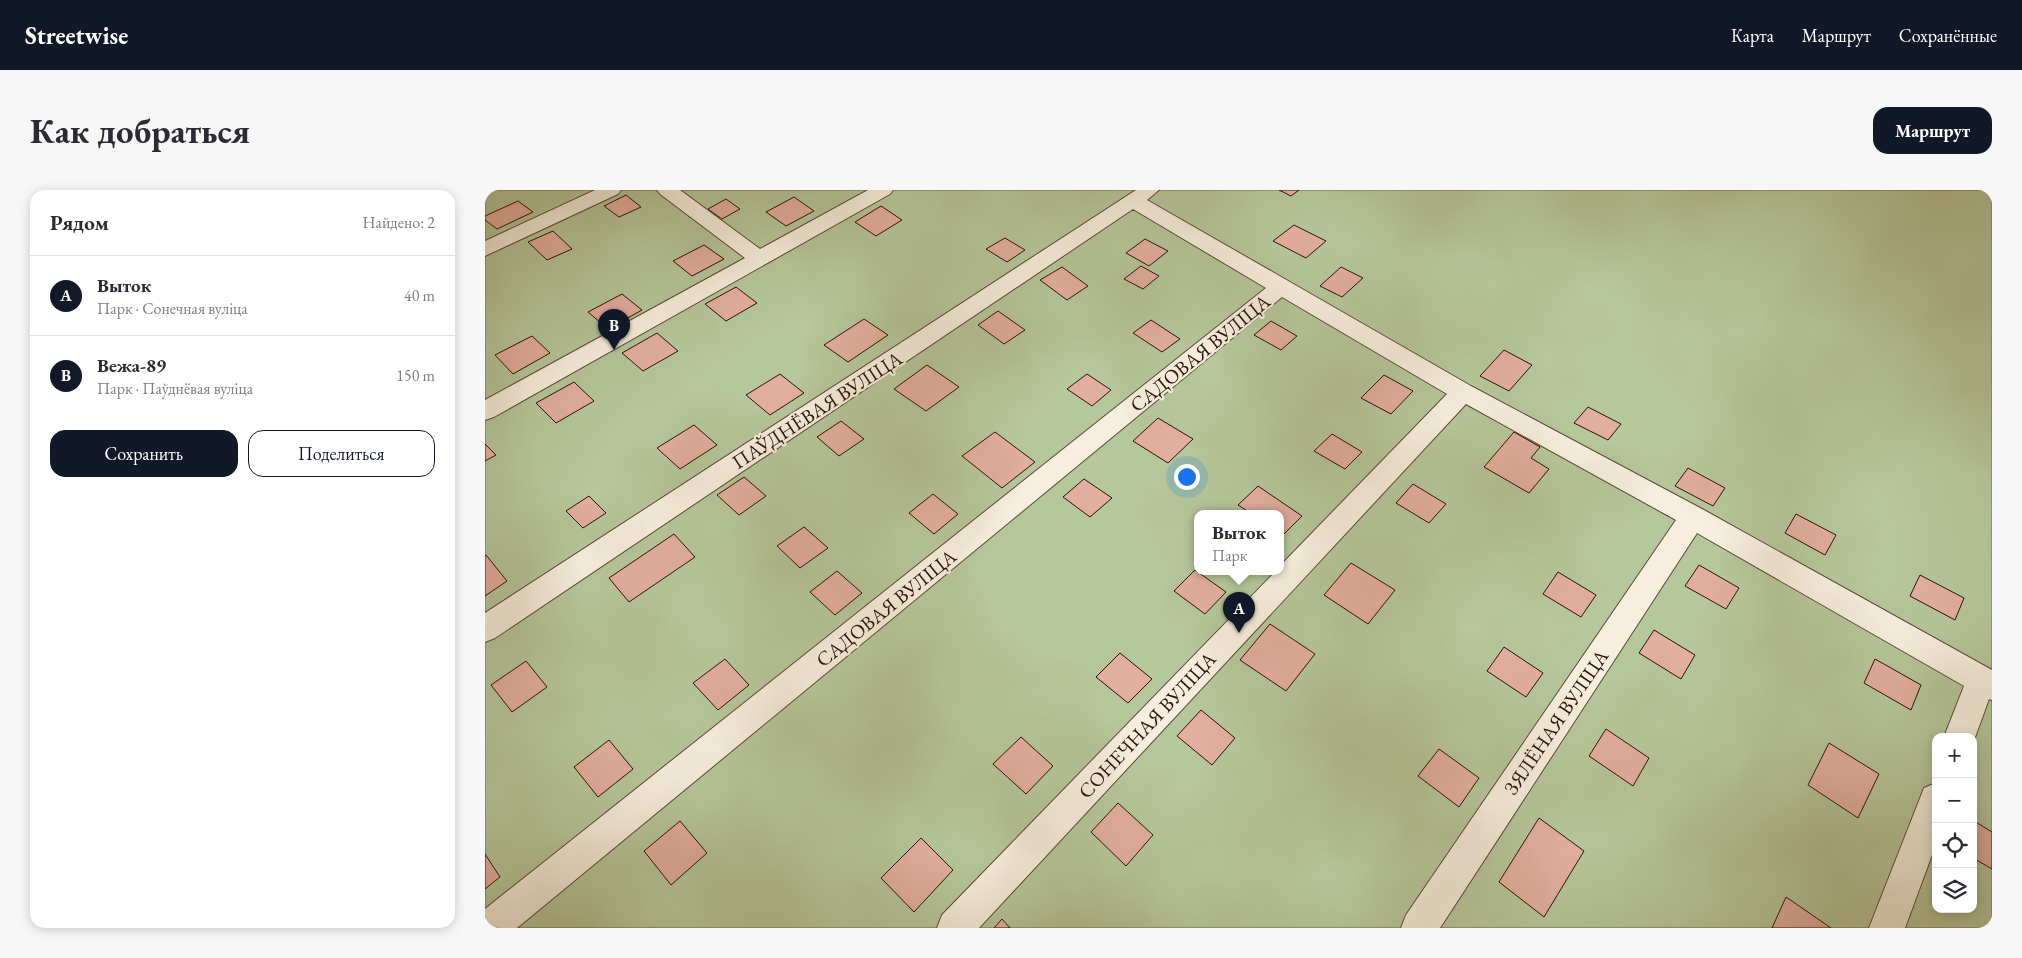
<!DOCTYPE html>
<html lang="ru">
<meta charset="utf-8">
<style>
:root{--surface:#fff;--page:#f7f7f7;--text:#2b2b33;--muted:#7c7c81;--line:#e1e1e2;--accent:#111827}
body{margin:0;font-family:"EB Garamond",serif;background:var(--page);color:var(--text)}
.controls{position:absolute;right:15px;bottom:15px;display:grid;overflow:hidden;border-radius:10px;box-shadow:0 2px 12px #0003}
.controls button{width:45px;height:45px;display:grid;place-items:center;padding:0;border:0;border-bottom:1px solid var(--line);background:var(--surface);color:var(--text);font:25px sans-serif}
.you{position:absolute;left:701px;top:286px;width:18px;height:18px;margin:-12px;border:4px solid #fff;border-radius:50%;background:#1a73e8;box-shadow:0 0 0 8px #1a73e833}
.badge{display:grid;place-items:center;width:32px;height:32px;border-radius:50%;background:var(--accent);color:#fff;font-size:16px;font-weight:700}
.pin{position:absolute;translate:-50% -41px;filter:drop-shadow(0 1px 2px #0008)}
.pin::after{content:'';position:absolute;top:26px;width:18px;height:15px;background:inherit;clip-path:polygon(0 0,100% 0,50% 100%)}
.popup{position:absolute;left:709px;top:320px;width:90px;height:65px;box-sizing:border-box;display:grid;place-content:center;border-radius:10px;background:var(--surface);filter:drop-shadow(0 1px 4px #0005);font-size:16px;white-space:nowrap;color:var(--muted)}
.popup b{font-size:19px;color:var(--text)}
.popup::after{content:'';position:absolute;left:50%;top:100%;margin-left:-10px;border:10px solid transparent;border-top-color:var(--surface)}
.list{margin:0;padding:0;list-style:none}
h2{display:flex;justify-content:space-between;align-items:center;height:65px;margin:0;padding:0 20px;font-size:21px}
h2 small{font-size:16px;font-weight:400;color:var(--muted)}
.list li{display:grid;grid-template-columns:32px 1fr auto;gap:15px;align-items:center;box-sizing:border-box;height:80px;padding:0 20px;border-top:1px solid var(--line)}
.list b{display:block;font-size:19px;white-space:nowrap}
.list p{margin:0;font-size:16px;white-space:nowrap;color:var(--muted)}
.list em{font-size:16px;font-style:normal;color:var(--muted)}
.actions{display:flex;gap:10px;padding:15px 20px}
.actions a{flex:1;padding:11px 0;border:1px solid var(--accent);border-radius:15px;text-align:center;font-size:18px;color:var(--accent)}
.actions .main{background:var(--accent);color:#fff}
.icon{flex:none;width:28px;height:28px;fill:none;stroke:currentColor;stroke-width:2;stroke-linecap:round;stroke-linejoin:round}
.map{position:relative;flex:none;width:1507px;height:738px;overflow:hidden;border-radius:15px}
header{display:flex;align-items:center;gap:30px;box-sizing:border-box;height:70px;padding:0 25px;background:var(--accent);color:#fff}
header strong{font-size:24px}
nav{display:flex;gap:28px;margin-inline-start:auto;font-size:18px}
.intro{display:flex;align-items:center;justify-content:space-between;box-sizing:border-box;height:120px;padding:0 30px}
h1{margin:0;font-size:35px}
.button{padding:12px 22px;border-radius:15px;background:var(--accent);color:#fff;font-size:18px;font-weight:700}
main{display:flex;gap:30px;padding:0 30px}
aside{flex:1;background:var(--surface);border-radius:15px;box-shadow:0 2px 12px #0003}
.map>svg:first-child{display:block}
</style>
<header>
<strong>Streetwise</strong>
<nav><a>Карта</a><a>Маршрут</a><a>Сохранённые</a></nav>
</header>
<div class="intro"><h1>Как добраться</h1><a class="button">Маршрут</a></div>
<main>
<aside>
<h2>Рядом<small>Найдено: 2</small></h2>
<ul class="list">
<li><span class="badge">A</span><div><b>Выток</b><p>Парк · Сонечная вуліца</p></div><em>40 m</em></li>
<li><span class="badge">B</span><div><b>Вежа-89</b><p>Парк · Паўднёвая вуліца</p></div><em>150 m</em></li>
</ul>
<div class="actions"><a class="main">Сохранить</a><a>Поделиться</a></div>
</aside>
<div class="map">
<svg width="1507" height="738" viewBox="0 0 1507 738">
<rect width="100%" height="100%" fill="#f1e7cb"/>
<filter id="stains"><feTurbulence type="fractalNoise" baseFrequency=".004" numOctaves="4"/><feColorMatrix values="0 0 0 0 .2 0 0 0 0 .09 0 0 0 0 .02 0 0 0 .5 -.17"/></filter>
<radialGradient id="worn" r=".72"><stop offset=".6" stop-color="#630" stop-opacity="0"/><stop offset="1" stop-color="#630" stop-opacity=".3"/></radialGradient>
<path fill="#b6c79b" stroke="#706d52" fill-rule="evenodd" d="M0,0H1507V738H0ZM713,324H795V382H713ZM1451,547H1488V719H1451Z"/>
<path fill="#e2ae9f" stroke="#2b1309" d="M794,0H814L806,6Z
M141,5L156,17L134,27L119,16Z
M309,7L329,21L301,36L281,22Z
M241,9L255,19L237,29L223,19Z
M33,11L48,22L12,39L0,30V26Z
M396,16L417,30L391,46L370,32Z
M809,35L841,51L821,68L788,51Z
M68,41L87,59L62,70L43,52Z
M520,48L540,60L522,72L501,59Z
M660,49L683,61L664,76L641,63Z
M219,55L239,69L207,86L188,71Z
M656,76L674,86L658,99L639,89Z
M577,77L603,96L582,110L555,90Z
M856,77L878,88L857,107L835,96Z
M251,97L272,113L241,131L220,114Z
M137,104L157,120L123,139L103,122Z
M513,121L540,140L519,154L493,135Z
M379,129L403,145L363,172L339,155Z
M666,130L695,149L677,162L648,143Z
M786,131L812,146L796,160L769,145Z
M172,143L193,161L158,181L137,163Z
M47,146L65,163L28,184L10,165Z
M1019,160L1047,175L1024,201L995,186Z
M442,175L474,197L441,221L409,199Z
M295,184L319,203L285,225L261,205Z
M602,184L626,200L607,216L582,199Z
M899,185L928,201L906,224L876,208Z
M89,192L109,211L71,233L51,213Z
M1103,217L1136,234L1123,250L1089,233Z
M673,228L708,249L683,273L648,251Z
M356,231L379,249L354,266L332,247Z
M209,235L232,255L195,279L172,258Z
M510,242L550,272L517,298L477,266Z
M1029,242L1055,257L1046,268L1064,279L1044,303L999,277Z
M847,244L877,262L860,279L829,261Z
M0,254L11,265L0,271Z
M1203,278L1240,298L1228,316L1190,296Z
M259,287L281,306L254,325L232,305Z
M599,289L627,308L605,327L578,307Z
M928,294L961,314L944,333L911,313Z
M773,296L817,326L797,346L795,344V324H767L753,315Z
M448,304L473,324L449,344L424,323Z
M104,306L121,323L98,338L81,321Z
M1311,324L1351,345L1340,365L1300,343Z
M319,337L343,358L315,378L292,356Z
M189,344L210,367L144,412L124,388Z
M1,365L22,391L0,406V366Z
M866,373L910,400L883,434L839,405Z
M1214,375L1254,398L1241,419L1200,396Z
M710,380L741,402L720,424L689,401Z
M352,381L377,403L350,425L325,402Z
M1073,382L1111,405L1096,427L1058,404Z
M1435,385L1479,408L1470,430L1425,406Z
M785,434L830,464L801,501L755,470Z
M1169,440L1210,465L1196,489L1154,463Z
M1019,457L1058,483L1041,507L1002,481Z
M635,463L667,489L643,513L611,487Z
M240,469L264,495L233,520L208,493Z
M1390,469L1436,495L1426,520L1379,493Z
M41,471L62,497L27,522L6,495Z
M716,520L750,548L727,575L692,546Z
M1121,539L1164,568L1148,596L1104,566Z
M536,547L568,576L541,604L508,574Z
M124,550L148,579L113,607L89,577Z
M1344,553L1394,584L1373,628L1323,595Z
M954,559L994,588L974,617L933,586Z
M633,613L668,645L641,676L606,642Z
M1054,628L1099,661L1059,727L1014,692Z
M195,631L222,663L186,695L159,661Z
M1489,631L1507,642V679L1488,668Z
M436,648L468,680L429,722L396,688Z
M0,664L15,687L0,699Z
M1301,707L1346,738H1287Z
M517,729L525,738H509Z"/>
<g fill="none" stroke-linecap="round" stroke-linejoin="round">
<defs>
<path id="minor" d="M110,0H136L133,4L0,66V51Z
M172,0H195L275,59L383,0H408L405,4L9,227L0,230V210L260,68L175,4Z
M651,0H674L662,10L986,196L1217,319L1507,480V510L1504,509L1488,553V547H1459L1479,496L1212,343L955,738H916L921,725L1191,330L981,214L494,738H452L457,725L790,382H795V376L962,204L797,107L32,738H0V719L781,98L648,19L10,448L0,452V423Z
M1451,593V654L1420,738H1384L1439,598Z"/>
</defs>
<use href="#minor" stroke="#5c483a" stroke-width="2"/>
<use href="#minor" fill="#f6efdd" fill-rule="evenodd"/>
</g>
<g text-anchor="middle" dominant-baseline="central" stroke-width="4.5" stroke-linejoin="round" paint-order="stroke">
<g font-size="20" fill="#2b1309" stroke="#f6efdd">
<text transform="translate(715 163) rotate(-39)">САДОВАЯ ВУЛІЦА</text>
<text transform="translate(332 220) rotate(-33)">ПАЎДНЁВАЯ ВУЛІЦА</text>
<text transform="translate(401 418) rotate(-39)">САДОВАЯ ВУЛІЦА</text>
<text transform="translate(1071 532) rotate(-56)">ЗЯЛЁНАЯ ВУЛІЦА</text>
<text transform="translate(662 535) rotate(-47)">СОНЕЧНАЯ ВУЛІЦА</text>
</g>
</g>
<rect width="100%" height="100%" filter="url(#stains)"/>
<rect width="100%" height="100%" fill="url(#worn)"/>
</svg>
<div class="controls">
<button>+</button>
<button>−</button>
<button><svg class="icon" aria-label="locate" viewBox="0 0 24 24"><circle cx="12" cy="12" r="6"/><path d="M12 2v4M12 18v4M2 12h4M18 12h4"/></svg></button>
<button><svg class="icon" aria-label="layers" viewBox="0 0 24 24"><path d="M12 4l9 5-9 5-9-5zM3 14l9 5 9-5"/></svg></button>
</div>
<div class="you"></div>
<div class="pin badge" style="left:754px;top:443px">A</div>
<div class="popup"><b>Выток</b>Парк</div>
<div class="pin badge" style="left:129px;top:160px">B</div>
</div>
</main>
